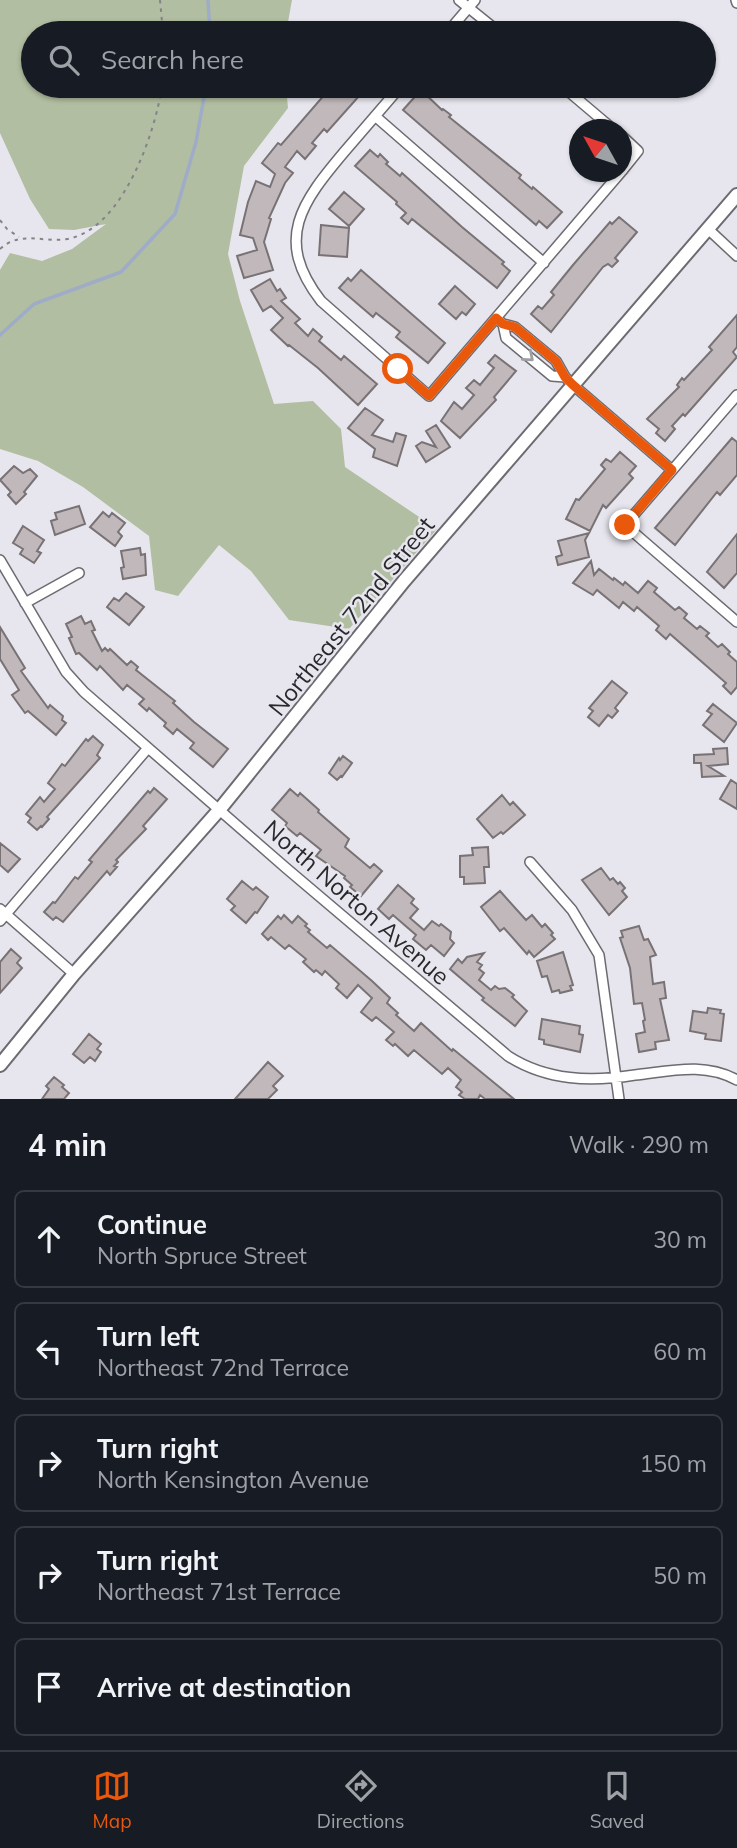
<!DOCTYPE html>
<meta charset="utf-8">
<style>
:root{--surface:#171b24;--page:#20242c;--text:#f1f3f6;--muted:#9ea1a6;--line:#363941;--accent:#ea580c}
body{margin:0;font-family:Mulish,sans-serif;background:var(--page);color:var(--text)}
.compass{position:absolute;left:569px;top:119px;width:63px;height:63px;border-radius:50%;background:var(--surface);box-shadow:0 2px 5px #0004;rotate:310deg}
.stop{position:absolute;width:21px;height:21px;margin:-16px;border:5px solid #ea580c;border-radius:50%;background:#fff}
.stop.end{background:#ea580c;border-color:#fff;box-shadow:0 2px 7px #0008}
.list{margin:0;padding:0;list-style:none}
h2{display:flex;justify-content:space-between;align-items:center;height:91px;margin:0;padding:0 28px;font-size:30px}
h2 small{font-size:23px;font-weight:400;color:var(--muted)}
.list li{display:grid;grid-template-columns:46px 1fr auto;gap:21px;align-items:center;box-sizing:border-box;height:98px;margin:0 14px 14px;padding:0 14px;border:2px solid var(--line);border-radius:10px}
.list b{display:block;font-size:26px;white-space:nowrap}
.list p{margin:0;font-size:23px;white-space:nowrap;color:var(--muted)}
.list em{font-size:23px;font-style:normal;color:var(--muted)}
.icon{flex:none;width:38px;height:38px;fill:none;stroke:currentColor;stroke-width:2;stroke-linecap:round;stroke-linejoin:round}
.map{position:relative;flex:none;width:737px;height:1099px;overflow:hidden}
.search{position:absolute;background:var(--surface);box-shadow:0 2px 5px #0004;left:21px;right:21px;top:21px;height:77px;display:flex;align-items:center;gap:18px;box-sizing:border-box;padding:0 24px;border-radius:38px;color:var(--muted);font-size:26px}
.sheet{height:651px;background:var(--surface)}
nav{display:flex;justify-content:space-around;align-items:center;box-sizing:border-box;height:98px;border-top:2px solid var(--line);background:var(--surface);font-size:19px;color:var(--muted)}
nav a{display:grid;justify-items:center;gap:4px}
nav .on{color:var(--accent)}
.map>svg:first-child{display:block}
</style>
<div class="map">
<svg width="737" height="1099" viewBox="0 0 737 1099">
<rect width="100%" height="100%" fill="#e7e6ee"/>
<path fill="#b2bea1" d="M0,0H292L286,33H33V86H286L288,108L244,166L228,254L240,301L274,404L313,401L341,429L345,467L437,529L349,629L289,620L251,571L219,545L178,596L155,590L149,536L83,487L38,461L0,449V270L10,253L42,261L72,249L106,224L74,230L49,229L30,199L0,133Z"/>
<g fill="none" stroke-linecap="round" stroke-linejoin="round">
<path stroke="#9eacc7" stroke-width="3.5" d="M208,0L210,33
M0,335L34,304L121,272L175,214L196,142L206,86"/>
</g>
<path fill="#c0b8ba" stroke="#797275" stroke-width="2" d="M332,86H368L327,132L324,129L312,143L316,146L305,159L297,151L285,167L293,173L285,183L269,218L271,219L264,242L273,270L244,278L237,256L257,250L253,238L240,235L248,202L256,181L270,187L275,174L262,163L278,143L281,145Z
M421,90L442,110L443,109L451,115L449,117L521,175L519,178L532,189L533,187L562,212L547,228L539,221L536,225L403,110Z
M370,150L378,157L380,154L388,162L386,164L400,176L402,173L462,227L504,262L502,264L510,271L497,288L412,219L408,224L401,218L406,213L396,204L397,202L355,166Z
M344,192L364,209L349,226L329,209Z
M619,217L637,232L615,258L618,261L612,267L608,264L603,267L551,332L531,314L538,306L542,309L554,295L551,292L573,265L610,222L612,224Z
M321,225L349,228L347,257L319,255Z
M361,270L445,343L428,363L396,337L400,332L385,320L376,313L373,317L339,288L348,278L351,281Z
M270,279L277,291L280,289L286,298L281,301L300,319L295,323L308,336L313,329L322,337L319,341L341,360L344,356L377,384L358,405L318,368L289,345L288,346L271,330L283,318L271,306L263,311L251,290Z
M455,286L475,304L466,315L462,312L456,319L439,304Z
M737,315V347L733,352L737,357L685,416L683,414L672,426L675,429L665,441L656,433L659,429L647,419L679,387L677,385L682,378L684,380L712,350L709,347Z
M495,355L516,371L494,397L496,400L460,438L441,421L454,402L462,409L474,395L466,388L474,380L480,385L494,368L488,363Z
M365,408L383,420L372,435L393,442L396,433L406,436L397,466L373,457L375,449L348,428Z
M436,425L450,447L426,462L416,446L422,442L436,447L426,431Z
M732,438L737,442V475L720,495L717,492L675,545L655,528Z
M620,452L636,466L629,474L633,478L606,508L603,505L590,531L566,519L576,499L579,500L605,469L601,465L606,459L611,462Z
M14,466L23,473L30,469L37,476L24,492L26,494L16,504L8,495L11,492L0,480Z
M79,506L85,524L55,535L51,521L57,519L55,513Z
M103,512L109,517L112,513L125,523L118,532L122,536L115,546L90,527Z
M23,526L44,540L37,551L41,553L34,563L20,554L23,549L13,543Z
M589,533L585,540L589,557L558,565L556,557L562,555L558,541Z
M737,534V573L724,588L707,572Z
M140,548L141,555L145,554L146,575L123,579L121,568L124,567L121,551Z
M591,561L594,575L599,569L613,580L614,578L623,585L625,582L638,593L648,581L657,588L654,592L675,610L679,607L687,614L684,618L697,629L700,626L709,633L706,636L718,647L722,644L730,652L728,654L737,662V687L731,694L723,686L726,683L670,634L666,639L656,630L659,626L637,607L634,611L623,602L619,608L597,590L593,595L573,583Z
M126,593L144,607L129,625L107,607L114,598L119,601Z
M81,616L85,624L91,621L95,630L92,631L102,651L105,648L108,651L110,649L127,665L131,661L138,667L136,670L175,701L173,703L194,722L228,749L213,767L190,748L194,743L177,729L173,734L164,726L166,723L149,708L147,711L139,704L144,699L127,685L123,690L100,666L97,670L79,653L76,654L69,638L72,637L66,624Z
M0,627L25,668L21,671L48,708L50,705L63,716L62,720L66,723L56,735L28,711L25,713L12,695L19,690L0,659Z
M612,681L627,693L615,708L618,711L612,718L608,715L599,726L588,717L593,711L589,708Z
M713,704L737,723L724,742L703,725L712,714L707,711Z
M93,736L103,745L97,755L100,758L47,817L49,819L42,827L41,826L37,830L28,822L31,818L26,814L40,797L44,802L55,789L48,783L62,764L65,766L86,739L88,741Z
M727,748L728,764L708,766L724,776L702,777L701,763H694V755L714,754L713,749Z
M343,756L352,763L342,777L341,776L337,780L329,773L339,758L340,760Z
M731,780L737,784V809L720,799Z
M154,788L167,799L143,826L146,829L116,860L118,862L114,866L117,867L110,875L107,871L63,922L56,917L53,920L44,912L53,902L55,903L75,877L78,879L92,862L89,860L148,791L150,793Z
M290,789L298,796L300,793L319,810L318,812L349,839L345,847L370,868L374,864L382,871L361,896L350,887L352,885L344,878L345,876L316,856L321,850L300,833L297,836L285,826L287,823L272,810Z
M502,795L510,805L513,802L525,815L503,834L501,832L493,838L477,819Z
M0,843L20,859L8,872L0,865Z
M488,847L489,867H484L485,883L464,884V877H460V856L473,855L472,848Z
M601,868L610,880L613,878L618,884L620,882L625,888L622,891L627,897L609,915L582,880Z
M242,881L253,890L256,887L268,897L257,913L255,912L246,923L231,910L235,906L227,899Z
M398,885L414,899L411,903L418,909L410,918L424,930L432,921L439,926L441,924L451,932L450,939L454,943L444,956L431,945L426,950L413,939L416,935L393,915L389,919L378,909Z
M500,891L526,920L532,915L542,927L545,924L553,933L551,935L555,939L534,957L529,951L527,954L504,928L500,931L481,907Z
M284,915L292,923L298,916L307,924L305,926L310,930L308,932L327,948L330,945L372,981L390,998L387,1003L398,1013L396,1015L414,1031L421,1023L452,1051L453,1049L514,1099H485L480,1095L478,1099H465L459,1095L462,1092L456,1087L461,1080L448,1068L442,1074L414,1050L408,1056L395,1044L393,1046L386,1040L394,1032L376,1017L372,1021L361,1012L372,998L358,985L347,998L336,988L339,984L325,971L322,975L316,970L314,972L303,962L306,959L289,945L285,949L271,937L268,940L262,934L278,916L281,919Z
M639,926L644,940L648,939L656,955L650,957L653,984L664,982L666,998L660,999L669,1040L655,1042L656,1049L639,1052L636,1034L645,1032L643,1021L645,1020L642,1003L634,1004L630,968L620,938L623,937L621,931Z
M11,949L21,958L17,963L22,968L0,993V962Z
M563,952L573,985L570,986L572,990L560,993L559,990L552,992L547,976L542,977L537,961Z
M484,953L477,962L482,965L479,969L484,973L479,980L491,990L495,986L499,989L505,988L514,995L512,997L527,1011L515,1026L482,1000L484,998L450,969L458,959L462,963L467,957Z
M708,1008L721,1010L720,1013L724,1014L721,1041L705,1039L706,1034L690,1031L693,1011L707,1013Z
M542,1019L580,1026L579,1034L583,1035L580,1052L544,1044V1040L539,1039Z
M89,1034L101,1044L97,1049L101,1052L95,1061L90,1057L84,1063L73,1054Z
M268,1062L283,1076L273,1086L277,1090L268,1099H235Z
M54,1077L64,1085L62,1087L69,1093L64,1099H42L49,1089L46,1086Z"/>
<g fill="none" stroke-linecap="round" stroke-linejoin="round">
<defs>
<path id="minor" d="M459,0L500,33
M736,0L737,3
M447,33L475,0
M401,86C383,107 364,129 345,151C302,202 273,239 321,301L429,396L621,172
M562,86L614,130
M375,116L544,263
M622,136L638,151L622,171
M708,229L737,256
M496,318L503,324L515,327L556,361L565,377L573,385L672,470
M503,324L506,338L552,376L565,377
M737,395L625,525L737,622
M0,560L66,672L84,692L286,868L508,1056C547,1081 591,1082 635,1075C671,1071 704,1062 737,1080
M25,603L79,573
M530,862L572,910L599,955L619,1099
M0,909L74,974
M0,921L148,748"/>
<path id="secondary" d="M0,1065L74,974L220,809L404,581L737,195"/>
</defs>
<use href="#minor" stroke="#6b6b71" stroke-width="12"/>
<use href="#secondary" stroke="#6b6b71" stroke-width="16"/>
<path stroke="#848388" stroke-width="2" stroke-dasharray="3.5 5" stroke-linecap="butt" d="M160,0L163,33
M0,220L7,229L19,237
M0,249C21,230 42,243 67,239C122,230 155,134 162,86"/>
<use href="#minor" stroke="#fff" stroke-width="9"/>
<use href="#secondary" stroke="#fff" stroke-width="12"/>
</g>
<defs><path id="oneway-chevron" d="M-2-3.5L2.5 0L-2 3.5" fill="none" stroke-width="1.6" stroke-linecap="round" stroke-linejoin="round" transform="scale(1.75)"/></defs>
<use stroke="#9f9ea0" href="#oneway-chevron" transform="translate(529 357) rotate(40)"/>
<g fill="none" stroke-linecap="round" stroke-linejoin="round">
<path stroke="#ea580c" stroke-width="9" d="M398,369L429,396L496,318L503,324L515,327L556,361L565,377L573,385L672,470L625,525"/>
</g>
<g text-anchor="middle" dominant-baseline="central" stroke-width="5" stroke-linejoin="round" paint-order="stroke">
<g font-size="24" fill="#29282b" stroke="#e7e6ee">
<text transform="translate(351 616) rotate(-51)">Northeast 72nd Street</text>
<text transform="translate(357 902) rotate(41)">North Norton Avenue</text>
</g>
</g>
</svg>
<svg class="compass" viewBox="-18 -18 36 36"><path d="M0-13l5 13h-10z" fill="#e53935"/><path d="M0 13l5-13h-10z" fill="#9ea1a6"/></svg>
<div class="stop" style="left:398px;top:369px"></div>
<div class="stop end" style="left:625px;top:525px"></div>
<div class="search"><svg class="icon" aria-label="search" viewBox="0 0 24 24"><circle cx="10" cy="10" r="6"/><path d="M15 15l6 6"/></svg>Search here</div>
</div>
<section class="sheet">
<h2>4 min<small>Walk · 290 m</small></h2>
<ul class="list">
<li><svg class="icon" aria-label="ahead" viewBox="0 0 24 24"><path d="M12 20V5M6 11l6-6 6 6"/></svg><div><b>Continue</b><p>North Spruce Street</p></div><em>30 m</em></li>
<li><svg class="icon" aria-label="left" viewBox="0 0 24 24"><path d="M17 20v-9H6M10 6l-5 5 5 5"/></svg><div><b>Turn left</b><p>Northeast 72nd Terrace</p></div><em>60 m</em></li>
<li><svg class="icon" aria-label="right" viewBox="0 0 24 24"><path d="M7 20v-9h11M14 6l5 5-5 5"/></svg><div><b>Turn right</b><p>North Kensington Avenue</p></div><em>150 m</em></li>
<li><svg class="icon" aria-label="right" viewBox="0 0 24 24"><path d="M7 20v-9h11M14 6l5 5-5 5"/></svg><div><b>Turn right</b><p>Northeast 71st Terrace</p></div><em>50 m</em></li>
<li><svg class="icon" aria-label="arrive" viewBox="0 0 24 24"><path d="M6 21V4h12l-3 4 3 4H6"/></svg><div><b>Arrive at destination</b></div></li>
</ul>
</section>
<nav>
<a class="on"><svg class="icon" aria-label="map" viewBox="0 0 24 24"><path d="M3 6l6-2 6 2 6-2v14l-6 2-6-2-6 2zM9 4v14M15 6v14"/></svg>Map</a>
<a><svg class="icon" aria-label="directions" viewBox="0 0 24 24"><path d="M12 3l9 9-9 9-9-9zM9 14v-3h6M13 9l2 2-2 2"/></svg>Directions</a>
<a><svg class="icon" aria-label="saved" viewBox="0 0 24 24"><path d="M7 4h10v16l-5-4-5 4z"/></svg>Saved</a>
</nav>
